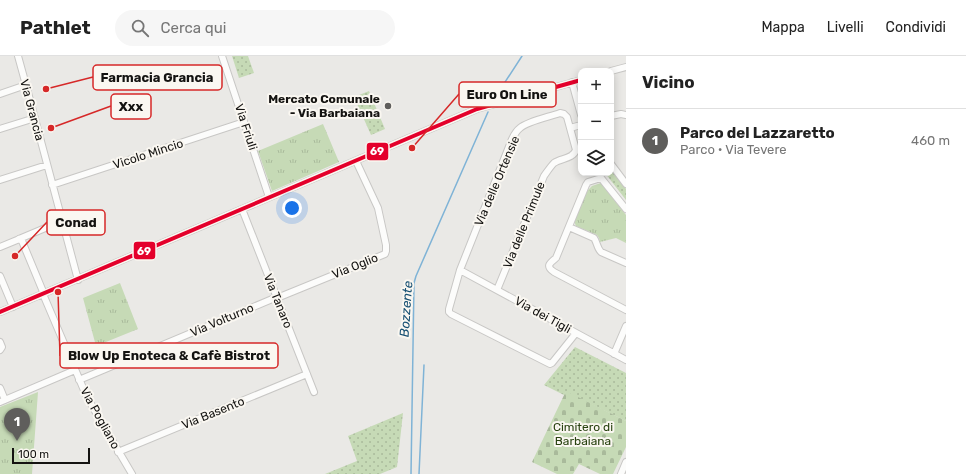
<!DOCTYPE html>
<html lang="it">
<meta charset="utf-8">
<style>
:root{--surface:#fff;--page:#f6f6f6;--text:#222;--muted:#767676;--line:#e0e0e0;--accent:#5f5e5c}
body{margin:0;font-family:Rubik,sans-serif;background:var(--page);color:var(--text)}
.controls{position:absolute;right:12px;top:12px;display:grid;overflow:hidden;border-radius:8px;box-shadow:0 2px 10px #0003}
.controls button{width:36px;height:36px;display:grid;place-items:center;padding:0;border:0;border-bottom:1px solid var(--line);background:var(--surface);color:var(--text);font:20px sans-serif}
.scale{position:absolute;left:12px;bottom:10px;width:78px;box-sizing:border-box;padding-left:4px;border:2px solid #141311;border-top:0;font-size:11px;line-height:14px;white-space:nowrap;color:#141311;-webkit-text-stroke:3px #faf7f1;paint-order:stroke}
.you{position:absolute;left:292px;top:152px;width:14px;height:14px;margin:-10px;border:3px solid #fff;border-radius:50%;background:#1a73e8;box-shadow:0 0 0 6px #1a73e833}
.badge{display:grid;place-items:center;width:26px;height:26px;border-radius:50%;background:var(--accent);color:#fff;font-size:13px;font-weight:700}
.pin{position:absolute;translate:-50% -33px;filter:drop-shadow(0 1px 2px #0008)}
.pin::after{content:'';position:absolute;top:21px;width:14px;height:12px;background:inherit;clip-path:polygon(0 0,100% 0,50% 100%)}
.list{margin:0;padding:0;list-style:none}
h2{display:flex;justify-content:space-between;align-items:center;height:52px;margin:0;padding:0 16px;font-size:17px}
h2 small{font-size:13px;font-weight:400;color:var(--muted)}
.list li{display:grid;grid-template-columns:26px 1fr auto;gap:12px;align-items:center;box-sizing:border-box;height:64px;padding:0 16px;border-top:1px solid var(--line)}
.list b{display:block;font-size:15px;white-space:nowrap}
.list p{margin:0;font-size:13px;white-space:nowrap;color:var(--muted)}
.list em{font-size:13px;font-style:normal;color:var(--muted)}
.icon{flex:none;width:22px;height:22px;fill:none;stroke:currentColor;stroke-width:2;stroke-linecap:round;stroke-linejoin:round}
.map{position:relative;flex:none;width:626px;height:418px;overflow:hidden}
header{display:flex;align-items:center;gap:24px;box-sizing:border-box;height:56px;padding:0 20px;background:var(--surface);border-bottom:1px solid var(--line)}
header strong{font-size:19px}
nav{display:flex;gap:22px;margin-inline-start:auto;font-size:14px}
.search{width:280px;height:36px;background:var(--page);display:flex;align-items:center;gap:10px;box-sizing:border-box;padding:0 14px;border-radius:22px;color:var(--muted);font-size:15px}
main{display:flex}
aside{flex:1;background:var(--surface)}
.map>svg:first-child{display:block}
</style>
<header>
<strong>Pathlet</strong>
<div class="search"><svg class="icon" aria-label="search" viewBox="0 0 24 24"><circle cx="10" cy="10" r="6"/><path d="M15 15l6 6"/></svg>Cerca qui</div>
<nav><a>Mappa</a><a>Livelli</a><a>Condividi</a></nav>
</header>
<main>
<div class="map">
<svg width="626" height="418" viewBox="0 0 626 418">
<defs>
<pattern id="grass-dots" width="8" height="8" patternUnits="userSpaceOnUse"><rect width="8" height="8" fill="#c6dab6"/><path d="M2 2h.1M6 6h.1" fill="none" stroke="#a9ba9b" stroke-width="1.8" stroke-linecap="round"/></pattern>
<pattern id="cemetery-stones" width="16" height="16" patternUnits="userSpaceOnUse"><rect width="16" height="16" fill="#c6dab6"/><path d="M2 7V4a2 2 0 0 1 4 0v3zM10 15v-3a2 2 0 0 1 4 0v3z" fill="#a9ba9b"/></pattern>
<pattern id="park-tufts" width="24" height="20" patternUnits="userSpaceOnUse"><rect width="24" height="20" fill="#c6dab6"/><path d="M3 7l-1-3M5 7V3M7 7l1-3M15 17l-1-3M17 17v-4M19 17l1-3" fill="none" stroke="#a9ba9b"/></pattern>
</defs>
<rect width="100%" height="100%" fill="#eae9e6"/>
<path fill="url(#grass-dots)" d="M232,0H248L254,17L239,22Z
M369,35L385,73L371,79L354,41Z
M611,113L626,133V144L605,117H611Z
M575,291L626,317V365L566,336L564,339L544,329Z
M403,357L397,411L380,418H325L357,405L348,380Z"/>
<path fill="url(#cemetery-stones)" d="M566,335L626,365V391L613,418H600L579,408L573,418H557L532,406Z"/>
<path fill="url(#park-tufts)" d="M323,68L339,106L272,135L258,95Z
M601,127L626,159V187L616,182L600,186L599,182L597,179L576,170L574,165L587,135L592,130Z
M120,227L138,273L96,290L83,242Z
M38,336L32,418H0V351Z"/>
<g fill="none" stroke-linecap="round" stroke-linejoin="round">
<path stroke="#7fb3d6" stroke-width="1.5" d="M496,40L522,0
M411,418L414,227L416,220L488,56
M419,418L424,309"/>
<defs>
<path id="minor" d="M18,0L26,29L78,224
M222,0L269,141
M611,15L626,11
M572,26L581,59
M0,38L26,29
M611,60L621,58L626,59
M570,72L581,69
M0,73L35,62
M611,108L626,128
M600,117L601,122L626,153
M601,122L588,126L586,129L556,202C550,207 545,210 554,216L626,254
M0,124L47,109
M52,129L244,66
M242,153L314,336
M569,171L594,182C597,186 597,192 601,196L626,207
M19,183L22,185L44,238
M0,191L17,184L19,183L62,165
M460,214L626,304
M0,220L13,251
M497,234L544,120C547,116 550,111 554,107C561,102 573,103 576,94L567,61L564,58L560,57C549,61 528,65 520,72C516,75 514,79 512,83L460,214L449,253V256L451,258L550,308L552,307L576,277
M43,238L86,339L99,362L132,418
M277,242L385,198L386,195V189L378,152L356,105
M0,256L477,53L581,24
M0,286L2,291L0,294
M614,298L626,270
M79,324L277,241
M0,332L5,344
M0,346L75,314
M118,396L307,318
M621,418L626,406"/>
</defs>
<use href="#minor" stroke="#c8c7c5" stroke-width="8"/>
<use href="#minor" stroke="#fcfcfb" stroke-width="6"/>
<defs>
<path id="bus-1" d="M0,256L477,53L581,24"/>
</defs>
<use href="#bus-1" stroke="#faf7f1" stroke-width="7"/>
<use href="#bus-1" stroke="#e4002b" stroke-width="4"/>
</g>
<circle fill="#5f5e5c" stroke="#faf7f1" stroke-width="1.5" cx="388" cy="50" r="4"/>
<g text-anchor="middle" dominant-baseline="central" stroke-width="4" stroke-linejoin="round" paint-order="stroke">
<g font-size="12" font-weight="bold" fill="#141311" stroke="#faf7f1" text-anchor="end">
<text x="380" y="43">Mercato Comunale<tspan x="380" dy="14">- Via Barbaiana</tspan></text>
</g>
<g font-size="12" fill="#141311" stroke="#faf7f1">
<text transform="translate(32 54) rotate(75)">Via Grancia</text>
<text transform="translate(246 71) rotate(72)">Via Friuli</text>
<text transform="translate(148 98) rotate(-18)">Vicolo Mincio</text>
<text transform="translate(497 125) rotate(-67)">Via delle Ortensie</text>
<text transform="translate(524 169) rotate(-68)">Via delle Primule</text>
<text transform="translate(355 210) rotate(-22)">Via Oglio</text>
<text transform="translate(278 245) rotate(68)">Via Tanaro</text>
<text transform="translate(543 259) rotate(29)">Via dei Tigli</text>
<text transform="translate(222 264) rotate(-23)">Via Volturno</text>
<text transform="translate(213 357) rotate(-22)">Via Basento</text>
<text transform="translate(100 362) rotate(61)">Via Pogliano</text>
</g>
<g font-size="12" fill="#284210" stroke="#faf7f1">
<text x="583" y="371">Cimitero di<tspan x="583" dy="14">Barbaiana</tspan></text>
</g>
<g font-size="13" font-style="italic" fill="#175073" stroke="#faf7f1">
<text transform="translate(406 253) rotate(-86)">Bozzente</text>
</g>
</g>
<path fill="none" stroke="#d62828" stroke-width="1.5" d="M46 33L93 21M412 92L459 38M51 72L111 50M15 200L47 166M58 236L60 300"/>
<g fill="#d62828" stroke="#faf7f1" stroke-width="1.5">
<circle cx="46" cy="33" r="4"/>
<circle cx="412" cy="92" r="4"/>
<circle cx="51" cy="72" r="4"/>
<circle cx="15" cy="200" r="4"/>
<circle cx="58" cy="236" r="4"/>
</g>
<g fill="#faf7f1" stroke="#d62828" stroke-width="1.5">
<rect x="93" y="9" width="129" height="25" rx="4"/>
<rect x="459" y="26" width="97" height="25" rx="4"/>
<rect x="111" y="38" width="40" height="25" rx="4"/>
<rect x="47" y="154" width="58" height="25" rx="4"/>
<rect x="60" y="287" width="218" height="25" rx="4"/>
</g>
<g font-size="13" text-anchor="middle" font-weight="bold" fill="#141311">
<text x="157" y="26">Farmacia Grancia</text>
<text x="507" y="43">Euro On Line</text>
<text x="131" y="55">Xxx</text>
<text x="76" y="171">Conad</text>
<text x="169" y="304">Blow Up Enoteca &amp; Cafè Bistrot</text>
</g>
<g stroke="#faf7f1" stroke-width="1.5">
<rect x="366" y="86" width="23" height="19" rx="4" fill="#e4002b"/>
<rect x="133" y="185" width="23" height="19" rx="4" fill="#e4002b"/>
</g>
<g font-size="11" text-anchor="middle" font-weight="bold" fill="#fff">
<text x="377" y="99">69</text>
<text x="144" y="199">69</text>
</g>
</svg>
<div class="controls">
<button>+</button>
<button>−</button>
<button><svg class="icon" aria-label="layers" viewBox="0 0 24 24"><path d="M12 4l9 5-9 5-9-5zM3 14l9 5 9-5"/></svg></button>
</div>
<div class="scale">100 m</div>
<div class="you"></div>
<div class="pin badge" style="left:17px;top:385px">1</div>
</div>
<aside>
<h2>Vicino<small></small></h2>
<ul class="list">
<li><span class="badge">1</span><div><b>Parco del Lazzaretto</b><p>Parco · Via Tevere</p></div><em>460 m</em></li>
</ul>
</aside>
</main>
